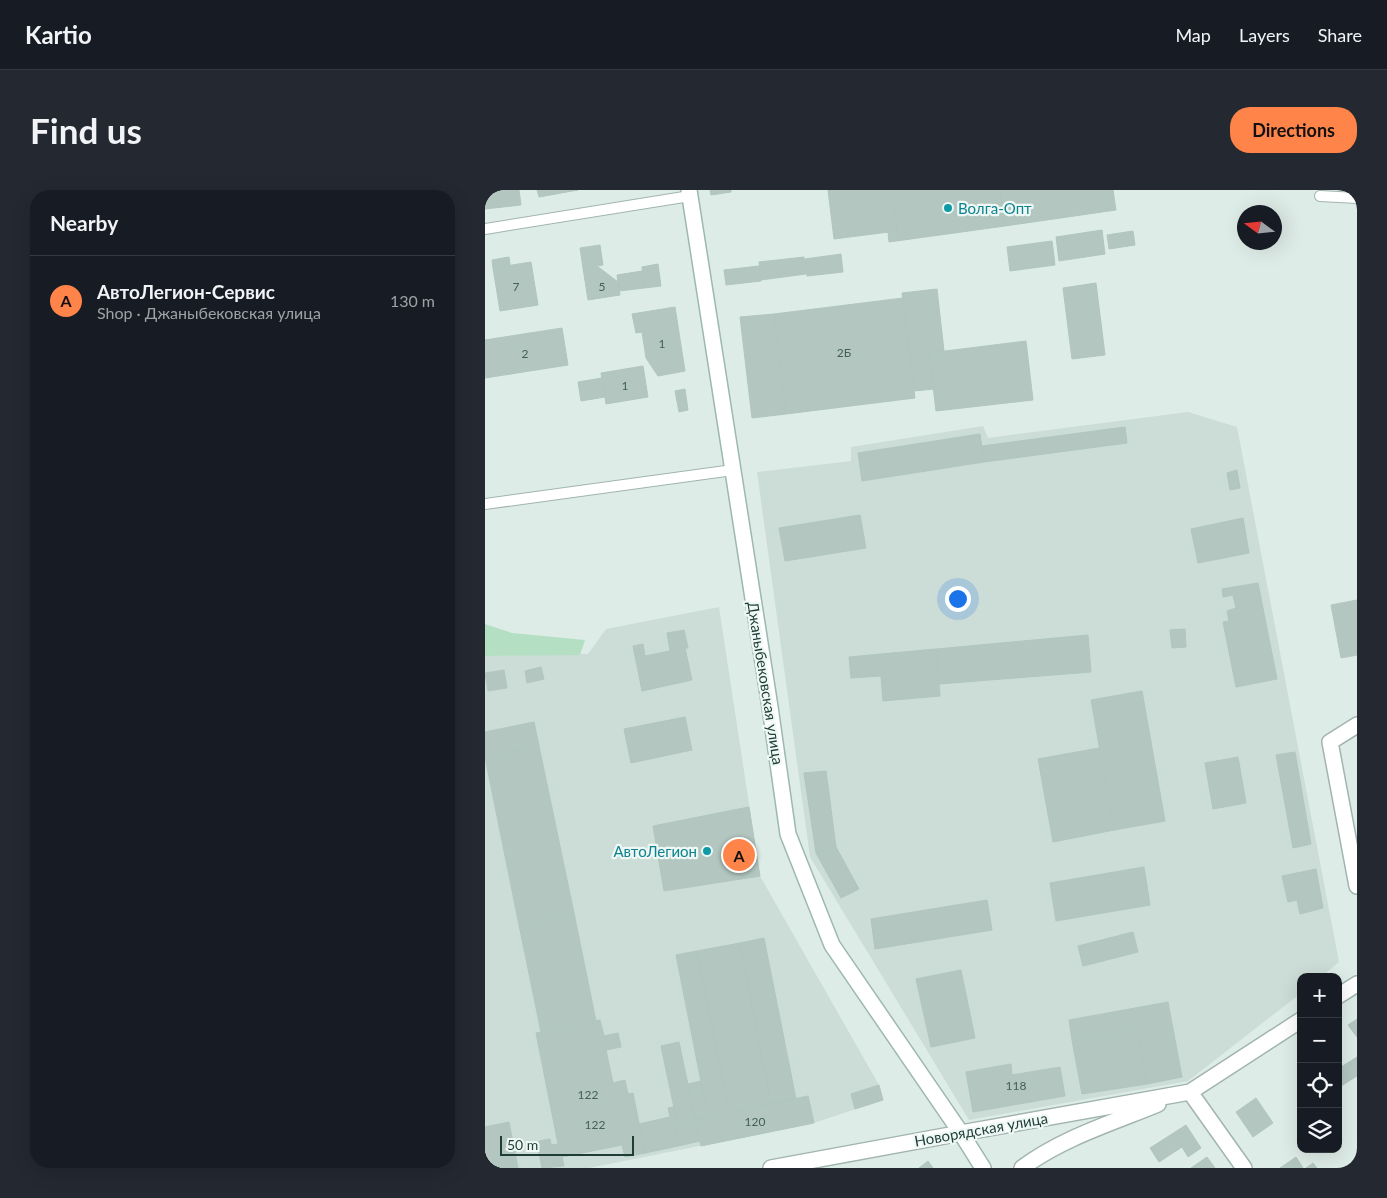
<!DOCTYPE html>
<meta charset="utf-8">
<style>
:root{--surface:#171b24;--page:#242831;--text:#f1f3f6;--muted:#9ea1a6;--line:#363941;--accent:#ff8449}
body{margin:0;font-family:Lato,sans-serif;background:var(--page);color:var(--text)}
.controls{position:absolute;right:15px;bottom:15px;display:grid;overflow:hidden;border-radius:10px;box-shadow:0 5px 20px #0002}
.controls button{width:45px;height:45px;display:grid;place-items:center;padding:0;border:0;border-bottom:1px solid var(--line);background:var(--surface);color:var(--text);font:25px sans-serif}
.compass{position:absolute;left:752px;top:15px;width:45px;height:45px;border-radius:50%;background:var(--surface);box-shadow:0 5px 20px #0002;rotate:285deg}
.scale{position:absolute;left:15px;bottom:12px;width:134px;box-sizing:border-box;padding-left:5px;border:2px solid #1e3d37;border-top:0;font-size:14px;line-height:18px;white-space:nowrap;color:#1e3d37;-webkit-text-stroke:4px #eff8f4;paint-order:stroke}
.you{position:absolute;left:472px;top:408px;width:18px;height:18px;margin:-12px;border:4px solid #fff;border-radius:50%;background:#1a73e8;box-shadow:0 0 0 8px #1a73e833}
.badge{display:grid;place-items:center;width:32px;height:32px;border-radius:50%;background:var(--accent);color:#111;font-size:16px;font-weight:700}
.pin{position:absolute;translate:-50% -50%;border:2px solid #fff;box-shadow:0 1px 5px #0006}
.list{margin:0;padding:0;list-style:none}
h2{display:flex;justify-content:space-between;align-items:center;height:65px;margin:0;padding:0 20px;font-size:21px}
h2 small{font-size:16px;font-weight:400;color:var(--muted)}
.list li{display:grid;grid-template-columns:32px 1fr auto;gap:15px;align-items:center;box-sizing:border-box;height:90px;padding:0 20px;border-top:1px solid var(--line)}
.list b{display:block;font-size:19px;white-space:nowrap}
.list p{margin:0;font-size:16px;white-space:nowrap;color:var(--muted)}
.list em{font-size:16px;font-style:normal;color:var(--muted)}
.icon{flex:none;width:28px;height:28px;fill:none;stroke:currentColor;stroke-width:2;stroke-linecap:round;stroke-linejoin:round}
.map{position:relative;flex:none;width:872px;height:978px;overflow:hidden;border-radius:20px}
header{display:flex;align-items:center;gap:30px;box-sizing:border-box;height:70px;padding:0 25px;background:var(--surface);border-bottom:1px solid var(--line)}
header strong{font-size:24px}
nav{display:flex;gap:28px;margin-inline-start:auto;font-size:18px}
.intro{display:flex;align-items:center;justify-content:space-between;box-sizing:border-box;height:120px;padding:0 30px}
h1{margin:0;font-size:35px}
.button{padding:12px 22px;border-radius:20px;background:var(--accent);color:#111;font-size:18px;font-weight:700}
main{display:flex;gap:30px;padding:0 30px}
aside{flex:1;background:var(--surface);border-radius:20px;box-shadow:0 5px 20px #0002}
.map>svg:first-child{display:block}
</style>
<header>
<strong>Kartio</strong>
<nav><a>Map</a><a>Layers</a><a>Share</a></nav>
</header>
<div class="intro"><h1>Find us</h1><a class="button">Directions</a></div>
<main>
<aside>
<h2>Nearby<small></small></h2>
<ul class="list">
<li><span class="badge">A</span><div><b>АвтоЛегион-Сервис</b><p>Shop · Джаныбековская улица</p></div><em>130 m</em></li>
</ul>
</aside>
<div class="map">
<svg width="872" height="978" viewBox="0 0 872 978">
<rect width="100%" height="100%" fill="#deece7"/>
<path fill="#ccdcd6" d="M703,222L752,237L854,772L836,787H816V803L703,891L484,930L325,667L272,282L366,271V257L498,236L503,248Z
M234,417L275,686L394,895L398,910L329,933L104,978H0V466L103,464L121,439Z"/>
<path fill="#b4dfc3" d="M0,434L27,443L100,450L95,465L0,466Z"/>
<path fill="#b3c7c0" stroke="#b0c6be" d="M0,0H34L36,15L0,19Z
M52,0H93L54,7Z
M225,0H246V2L226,5Z
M343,0H407L412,41L349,49Z
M407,0H515L520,36L404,52L403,42L412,41Z
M515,0H628L631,20L520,36Z
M617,40L620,64L574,71L571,47Z
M648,41L650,55L624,59L622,45Z
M567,51L570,75L525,81L522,57Z
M115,55L118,75L98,78L95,58Z
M356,64L358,82L322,86L320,69Z
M24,67L25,75L8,78L7,70Z
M319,67L321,84L276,90L274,72Z
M46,72L53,115L15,121L8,78Z
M173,74L176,96L159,98L157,77Z
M112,76L133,92L135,105L103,110L98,78Z
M274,76L276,91L241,95L239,80Z
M157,81L159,98L134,101L132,85Z
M611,93L620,165L587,169L578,98Z
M452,99L459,161L444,163L449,199L429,201L417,103Z
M418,108L430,208L301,224L289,124Z
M190,117L200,181L173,186L161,168L157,142L151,143L147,124Z
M289,124L301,224L267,228L255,127Z
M77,138L83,175L0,188V150Z
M541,151L548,210L451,221L444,163Z
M158,176L163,207L121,214L116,183Z
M117,188L120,207L96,211L93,192Z
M200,199L203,220L194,222L190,201Z
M640,237L642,253L499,272L497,256Z
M495,244L499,272L377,291L373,263Z
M752,280L755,298L745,300L742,283Z
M375,325L381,358L300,371L294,338Z
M758,328L764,363L713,373L706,339Z
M773,393L792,489L751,497L738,432L744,431L742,421L751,418L748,405L738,407L737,399Z
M872,410V465L856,468L846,415Z
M700,439L701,457L687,458L685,440Z
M199,440L203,458H200L207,490L157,501L148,456L158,454L160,466L185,461L182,443Z
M603,445L606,482L454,494L451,459Z
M451,459L455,506L398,511L396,486L366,488L364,467Z
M56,477L59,489L42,493L40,481Z
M19,480L22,498L3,501L0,483Z
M657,501L680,631L629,640L606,510Z
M200,527L207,560L146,573L139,539Z
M49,532L54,556L0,567V542Z
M54,556L89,723L34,735L0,567Z
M614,558L629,640L568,652L553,569Z
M810,562L826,654L808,658L791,565Z
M753,567L761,613L728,619L720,573Z
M341,581L351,657L331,663L319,583Z
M264,617L275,686L179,701L168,636Z
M351,657L374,699L356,708L331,663Z
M659,677L665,715L571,731L565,693Z
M831,679L838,718L815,724L812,710L803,712L797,686Z
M502,710L507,740L390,759L386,729Z
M89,723L111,831L56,842L34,735Z
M648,742L653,762L598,776L593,756Z
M279,748L311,909L286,914L255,753Z
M255,753L286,914L244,923L212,761Z
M212,761L244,923L223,927L191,765Z
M476,780L490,848L446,857L431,789Z
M683,812L697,887L662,894L652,839L587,850L584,830Z
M872,829V847L863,835Z
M115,830L119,846L133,843L136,857L121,860L128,893L140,890L143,904L148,903L160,963L140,967L137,955L77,967L79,976L57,978L53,958L56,957L54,951L65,949L66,955L73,954L51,843Z
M652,839L662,894L597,904L587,850Z
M194,852L211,933L193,937L176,856Z
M872,867V886L853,898V879Z
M526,874L527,885L575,877L580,906L488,922L481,882Z
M216,891L223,927L210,930L203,894Z
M394,895L398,910L370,919L366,904Z
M323,906L329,933L216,956L210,930Z
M771,908L788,933L768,947L751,922Z
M189,917L193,937L190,938L193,956L160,963L154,934L185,927L183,918Z
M24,932L33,978H0V937Z
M211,933L215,951L193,956L190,938Z
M701,935L716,958L703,967L697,957L674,972L665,958Z
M722,967L730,978H706Z
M811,967L818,978H795Z
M443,971L448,978H434Z
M828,973L832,978H821Z"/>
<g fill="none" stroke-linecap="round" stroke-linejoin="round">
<defs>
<path id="service" d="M835,6L872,8
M0,39L205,6
M0,314L248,280"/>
<path id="minor" d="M872,535L845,552L872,696
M705,902L759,978
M286,978L476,943"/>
<path id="tertiary" d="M853,806L872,794
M476,943L705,902L816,830
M537,978C577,948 627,933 673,914"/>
<path id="secondary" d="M204,0L285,517L303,644L347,755L476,943L498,978"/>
</defs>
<use href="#service" stroke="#a1b4af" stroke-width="12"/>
<use href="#minor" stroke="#a1b4af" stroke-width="18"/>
<use href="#tertiary" stroke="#a1b4af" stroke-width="18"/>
<use href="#secondary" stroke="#9cb8b0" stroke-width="18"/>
<use href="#service" stroke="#fff" stroke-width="10"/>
<use href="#minor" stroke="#fff" stroke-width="15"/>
<use href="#tertiary" stroke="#fff" stroke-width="15"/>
<use href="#secondary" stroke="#fff" stroke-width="15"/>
</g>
<g fill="#0f9aa8" stroke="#eff8f4" stroke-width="2">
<circle cx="463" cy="18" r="5"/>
<circle cx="222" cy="661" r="5"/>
</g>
<g text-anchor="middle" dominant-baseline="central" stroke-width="4.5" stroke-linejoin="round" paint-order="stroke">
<g font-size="12" fill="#436059">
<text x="31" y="96">7</text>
<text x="117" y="96">5</text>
<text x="177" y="153">1</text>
<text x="359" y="162">2Б</text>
<text x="40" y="163">2</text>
<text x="140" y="195">1</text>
<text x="531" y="895">118</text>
<text x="103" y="904">122</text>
<text x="270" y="931">120</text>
<text x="110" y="934">122</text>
</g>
<g font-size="15" fill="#0d838f" stroke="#eff8f4" text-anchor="start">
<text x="473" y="18">Волга-Опт</text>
<text x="212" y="661" text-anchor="end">АвтоЛегион</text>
</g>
<g font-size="15" fill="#1e3d37" stroke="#eff8f4">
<text transform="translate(281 493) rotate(81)">Джаныбековская улица</text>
<text transform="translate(496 939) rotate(-10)">Новорядская улица</text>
</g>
</g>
</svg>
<div class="controls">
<button>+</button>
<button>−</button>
<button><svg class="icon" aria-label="locate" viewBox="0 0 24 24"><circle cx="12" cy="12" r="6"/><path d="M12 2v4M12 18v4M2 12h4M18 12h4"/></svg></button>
<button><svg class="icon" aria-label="layers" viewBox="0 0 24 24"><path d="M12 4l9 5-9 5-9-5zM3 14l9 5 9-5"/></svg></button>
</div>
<svg class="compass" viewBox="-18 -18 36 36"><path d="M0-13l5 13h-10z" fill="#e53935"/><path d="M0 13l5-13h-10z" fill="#9ea1a6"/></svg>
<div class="scale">50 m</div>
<div class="you"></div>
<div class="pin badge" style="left:254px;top:665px">A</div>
</div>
</main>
